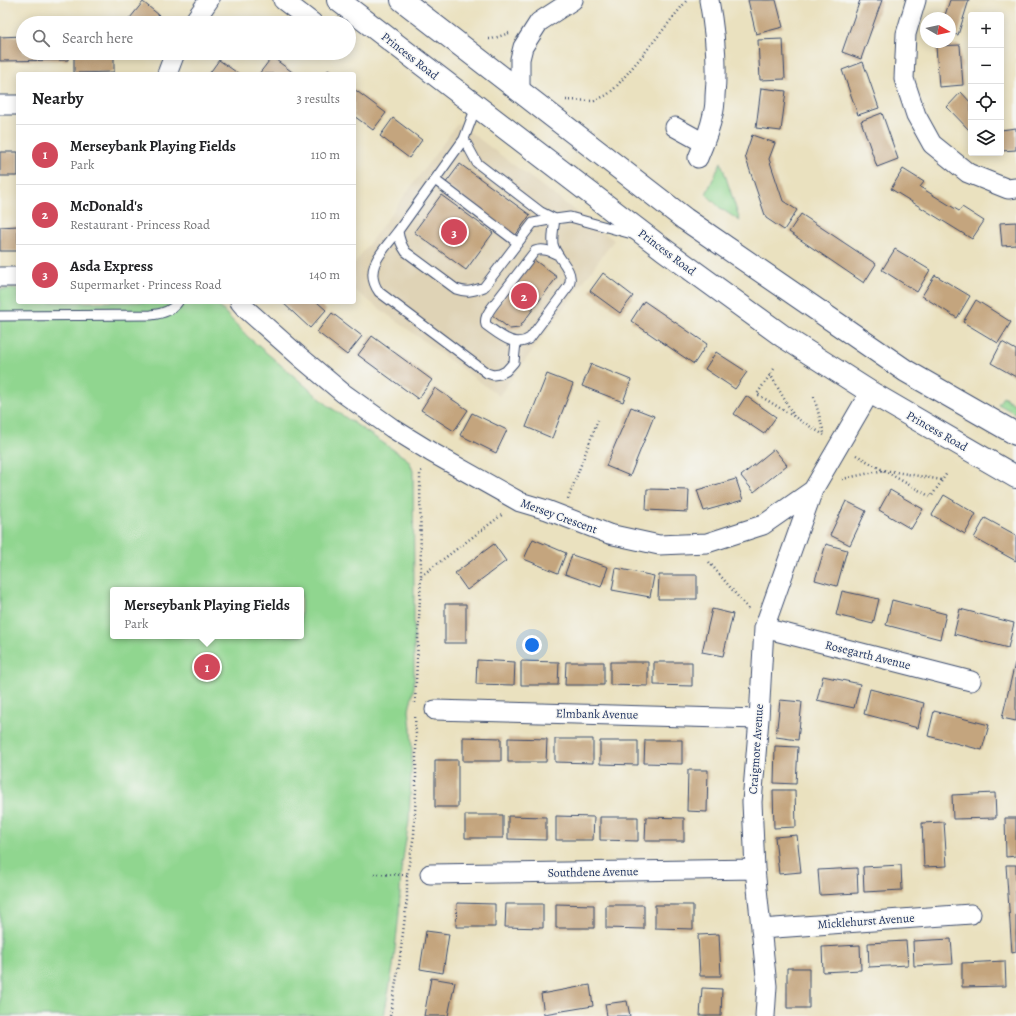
<!DOCTYPE html>
<meta charset="utf-8">
<style>
:root{--surface:#fff;--page:#f6f6f6;--text:#202124;--muted:#757577;--line:#e0e0e0;--accent:#d1495b}
body{margin:0;font-family:Alegreya,serif;background:var(--page);color:var(--text)}
.controls{position:absolute;right:12px;top:12px;display:grid;overflow:hidden;border-radius:4px;box-shadow:0 2px 10px #0003}
.controls button{width:36px;height:36px;display:grid;place-items:center;padding:0;border:0;border-bottom:1px solid var(--line);background:var(--surface);color:var(--text);font:20px sans-serif}
.compass{position:absolute;left:920px;top:12px;width:36px;height:36px;border-radius:50%;background:var(--surface);box-shadow:0 2px 10px #0003;rotate:99deg}
.you{position:absolute;left:532px;top:645px;width:14px;height:14px;margin:-10px;border:3px solid #fff;border-radius:50%;background:#1a73e8;box-shadow:0 0 0 6px #1a73e833}
.badge{display:grid;place-items:center;width:26px;height:26px;border-radius:50%;background:var(--accent);color:#fff;font-size:13px;font-weight:700}
.pin{position:absolute;translate:-50% -50%;border:2px solid #fff;box-shadow:0 1px 4px #0006}
.popup{position:absolute;left:110px;top:587px;width:194px;height:52px;box-sizing:border-box;display:grid;place-content:center;border-radius:4px;background:var(--surface);filter:drop-shadow(0 1px 3px #0005);font-size:13px;white-space:nowrap;color:var(--muted)}
.popup b{font-size:15px;color:var(--text)}
.popup::after{content:'';position:absolute;left:50%;top:100%;margin-left:-8px;border:8px solid transparent;border-top-color:var(--surface)}
.list{margin:0;padding:0;list-style:none}
h2{display:flex;justify-content:space-between;align-items:center;height:52px;margin:0;padding:0 16px;font-size:17px}
h2 small{font-size:13px;font-weight:400;color:var(--muted)}
.list li{display:grid;grid-template-columns:26px 1fr auto;gap:12px;align-items:center;box-sizing:border-box;height:60px;padding:0 16px;border-top:1px solid var(--line)}
.list b{display:block;font-size:15px;white-space:nowrap}
.list p{margin:0;font-size:13px;white-space:nowrap;color:var(--muted)}
.list em{font-size:13px;font-style:normal;color:var(--muted)}
.icon{flex:none;width:22px;height:22px;fill:none;stroke:currentColor;stroke-width:2;stroke-linecap:round;stroke-linejoin:round}
.map{position:relative;flex:none;width:1016px;height:1016px;overflow:hidden}
.search{position:absolute;background:var(--surface);box-shadow:0 2px 10px #0003;left:16px;top:16px;width:340px;height:44px;display:flex;align-items:center;gap:10px;box-sizing:border-box;padding:0 14px;border-radius:22px;color:var(--muted);font-size:15px}
.panel{position:absolute;background:var(--surface);box-shadow:0 2px 10px #0003;left:16px;top:72px;width:340px;height:232px;border-radius:4px}
.map>svg:first-child{display:block}
</style>
<div class="map">
<svg width="1016" height="1016" viewBox="0 0 1016 1016">
<rect width="100%" height="100%" fill="#f6f6f2"/>
<filter id="ink" filterUnits="userSpaceOnUse"><feTurbulence type="fractalNoise" baseFrequency=".025" numOctaves="2"/><feDisplacementMap in="SourceGraphic" scale="8" xChannelSelector="R" yChannelSelector="G"/><feConvolveMatrix kernelMatrix="1 2 1 2 8 2 1 2 1" color-interpolation-filters="sRGB"/></filter>
<filter id="wash" filterUnits="userSpaceOnUse"><feTurbulence type="fractalNoise" baseFrequency=".012" numOctaves="4" result="noise"/><feDisplacementMap in="SourceGraphic" scale="16" xChannelSelector="R" yChannelSelector="G"/><feGaussianBlur stdDeviation="0.9" result="paint"/><feColorMatrix in="noise" values="0 0 0 0 0 0 0 0 0 0 0 0 0 0 0 0 0 1.4 0 .05"/><feComposite in="paint" operator="in"/></filter>
<g filter="url(#wash)">
<rect width="100%" height="100%" fill="#eae1bf"/>
<path fill="#dfd3b6" d="M458,123L614,240L499,396L354,290V264Z"/>
<path fill="#90d68f" stroke="#568276" fill-rule="evenodd" d="M721,162L740,221L720,208L706,194Z
M0,289H18V302H215L248,337L330,407L407,459L410,463L413,471L414,586V687L409,710L411,729L412,752L409,821L401,871L399,914L393,967L384,1016H0ZM113,590H301V636H113Z
M1003,397L1016,405V414L998,404Z"/>
<g id="blocks">
<path fill="#c4a57e" d="M748,0H776L783,27L756,34Z
M860,0H882L861,59L842,52Z
M950,0H969L958,35L950,33V18H944Z
M143,2L159,15L153,23H126Z
M23,36V53H68V60L0,61V37Z
M783,39L785,79L760,80L758,40Z
M960,45L963,85L939,87L936,46Z
M74,53H114V72L74,73Z
M272,57L295,74H259Z
M219,60L239,74H209Z
M863,62L879,108L858,115L842,70Z
M328,70L334,74H325Z
M761,88L786,91L781,131L756,128Z
M354,89L386,113L373,130L354,116Z
M961,92L971,103V132L947,107Z
M882,113L898,159L877,167L861,121Z
M393,118L422,140L409,158L380,136Z
M1016,128V150L1001,151V130Z
M752,135L775,143L769,159L783,201L797,210L784,230L766,218L745,156Z
M0,152H18V176H0Z
M460,164L530,215L515,236L445,184Z
M903,169L924,182L920,187L959,211L962,207L984,221L972,239L891,189Z
M441,195L493,233L466,270L414,232Z
M801,214L876,264L864,283L789,232Z
M1016,222V245L1002,246L1000,223Z
M18,226V251H0V227Z
M895,249L930,270L917,292L882,270Z
M533,259L557,277L519,328L510,329L492,315Z
M603,273L633,296L620,313L590,291Z
M935,275L970,296L957,318L922,296Z
M976,300L1011,322L998,343L963,322Z
M644,301L707,344L694,364L631,321Z
M282,302H317L326,310L310,328Z
M332,313L362,336L347,355L317,332Z
M372,336L432,380L418,399L358,355Z
M1002,342L1016,350V377L991,363Z
M716,352L747,372L735,389L705,369Z
M591,364L631,380L623,402L582,386Z
M547,374L573,384L552,438L526,427Z
M435,388L468,410L454,431L421,410Z
M746,396L776,417L764,434L734,414Z
M631,407L654,416L630,476L606,466Z
M472,413L507,430L496,453L460,435Z
M774,449L787,465L754,492L741,476Z
M736,479L743,500L704,511L697,490Z
M647,489L689,490L688,512L646,510Z
M890,490L923,509L911,529L879,510Z
M944,495L976,514L965,534L932,515Z
M846,501L866,511L850,545L830,535Z
M985,518L1016,535V561L974,538Z
M533,539L566,553L558,573L524,559Z
M494,544L506,561L467,590L455,573Z
M826,544L847,550L837,586L815,580Z
M572,555L608,567L601,587L565,574Z
M616,568L654,576L650,597L612,590Z
M659,575H697V599H658Z
M842,591L879,599L873,624L836,615Z
M892,600L946,614L940,639L886,625Z
M445,604H466V643H445Z
M712,609L733,614L723,656L702,652Z
M960,609L1014,623L1008,648L954,634Z
M477,660L515,662L514,685L476,684Z
M521,661L559,662L558,685H521Z
M566,662H604V685H565Z
M610,662H648V686L610,685Z
M654,662H692V686L654,685Z
M1015,663H1016V721L1002,718Z
M823,676L860,684L854,708L817,700Z
M870,689L924,703L918,728L864,714Z
M780,700L802,702L798,740L776,737Z
M934,711L989,725L982,750L928,736Z
M463,737L501,738V761H463Z
M508,738L547,739L546,762H508Z
M555,739H593V763L555,762Z
M645,740H682V764L644,763Z
M600,741H638V765L600,764Z
M775,746L798,747L796,784L774,783Z
M435,760H458V807H435Z
M688,770H708L707,812L687,811Z
M773,790H795L796,827L774,828Z
M995,793L996,818L953,819L952,795Z
M465,815H503V838H465Z
M508,816L546,817V840L508,839Z
M556,816L594,817L593,840H556Z
M600,817H638V841L600,840Z
M646,817L684,818V841H645Z
M1005,818H1016V856L1006,857Z
M944,822L947,866L924,867L922,823Z
M797,835L801,872L779,874L775,837Z
M901,865L902,890L864,892L863,867Z
M1006,865H1016V952L1012,953Z
M857,868L858,893L820,895L818,870Z
M457,903L495,904V927H456Z
M506,904H543V928L505,927Z
M556,904L594,905V928H556Z
M606,905H644V929L606,928Z
M655,905H693V929L655,928Z
M426,931L449,934L443,973L420,969Z
M719,934L721,976H700L698,935Z
M951,939L953,964L914,966L913,941Z
M906,941L908,965L869,967L868,943Z
M860,945L861,970L823,972L822,947Z
M1005,961L1006,986L962,987V963Z
M787,968H809V1008H787Z
M431,978L455,982L448,1016H424Z
M590,985L593,1006L544,1014L541,994Z
M702,988L722,989L721,1016H700Z
M627,1001L630,1016H607L605,1004Z"/>
</g>
</g>
<g filter="url(#ink)">
<use href="#blocks" fill-opacity="0" stroke="#3a4a6d" stroke-width="1"/>
<g fill="none" stroke-linecap="round" stroke-linejoin="round">
<defs>
<path id="lane" d="M476,107L464,139L398,231C399,239 401,245 406,252L456,289C467,293 473,291 484,287L533,223L555,219L570,217L632,234
M464,139L477,163L541,212L555,219C554,227 552,236 553,244C555,256 573,269 570,281C570,283 569,285 568,287L530,338C515,349 499,334 486,325C484,318 488,313 492,307L535,251C543,248 550,251 558,255
M435,180L518,243
M398,231C384,250 362,268 379,292L487,373L493,375L500,374L506,371L514,362L516,342
M0,316L151,315C161,314 172,311 178,302"/>
<path id="street" d="M283,0L313,23
M916,0L906,34L904,79L916,115L932,144L968,173L1008,189L1016,188
M193,23L209,0
M167,74L175,53
M520,92V59L523,47L539,22L573,0
M0,105H18
M675,127L704,143
M698,158C704,144 710,129 713,114C715,108 715,102 715,96C718,63 715,32 709,0
M0,277H18
M240,302L246,309L299,356L343,393L392,428L431,452L520,502L547,510L609,534L659,545L707,543L763,525L813,490L870,392
M764,628L971,681
M435,710L759,719
M430,874L755,869
M761,929L971,914
M765,1016L767,986L755,869L752,802L759,719L764,628L813,490"/>
<path id="highway" d="M338,0L663,249L784,337L870,392L1016,477
M402,0L685,219L906,371L1016,434"/>
</defs>
<use href="#lane" stroke="#3a4a6d" stroke-width="11"/>
<use href="#street" stroke="#3a4a6d" stroke-width="21"/>
<use href="#highway" stroke="#3a4a6d" stroke-width="24"/>
<path stroke="#3a4a6d" stroke-width="2.5" stroke-dasharray="1 3" stroke-linecap="butt" d="M489,39H492L509,33
M566,100L594,101L607,95L616,87L647,50L687,0
M774,369L757,394L824,435
M770,374L794,416
M814,397L824,433
M856,455L931,497L947,473
M842,479L884,470L942,480
M568,499L598,420
M709,562L750,611
M421,576L503,514
M415,703L421,577L420,473L423,468
M374,874L408,875
M390,1016L399,965L407,900V875L414,835L416,789V734L415,716"/>
<use href="#lane" stroke="#fff" stroke-width="9"/>
<use href="#street" stroke="#fff" stroke-width="19"/>
<use href="#highway" stroke="#fff" stroke-width="22"/>
</g>
</g>
<g text-anchor="middle" dominant-baseline="central" stroke-width="3" stroke-linejoin="round" paint-order="stroke">
<g font-size="12" fill="#1b2f5e" stroke="#f6f6f2">
<text transform="translate(410 56) rotate(38)">Princess Road</text>
<text transform="translate(667 252) rotate(37)">Princess Road</text>
<text transform="translate(937 431) rotate(30)">Princess Road</text>
<text transform="translate(559 516) rotate(20)">Mersey Crescent</text>
<text transform="translate(868 655) rotate(14)">Rosegarth Avenue</text>
<text transform="translate(597 714) rotate(1)">Elmbank Avenue</text>
<text transform="translate(756 749) rotate(-86)">Craigmore Avenue</text>
<text transform="translate(593 872) rotate(-1)">Southdene Avenue</text>
<text transform="translate(866 921) rotate(-4)">Micklehurst Avenue</text>
</g>
</g>
</svg>
<div class="controls">
<button>+</button>
<button>−</button>
<button><svg class="icon" aria-label="locate" viewBox="0 0 24 24"><circle cx="12" cy="12" r="6"/><path d="M12 2v4M12 18v4M2 12h4M18 12h4"/></svg></button>
<button><svg class="icon" aria-label="layers" viewBox="0 0 24 24"><path d="M12 4l9 5-9 5-9-5zM3 14l9 5 9-5"/></svg></button>
</div>
<svg class="compass" viewBox="-18 -18 36 36"><path d="M0-13l5 13h-10z" fill="#e53935"/><path d="M0 13l5-13h-10z" fill="#757577"/></svg>
<div class="you"></div>
<div class="pin badge" style="left:207px;top:667px">1</div>
<div class="popup"><b>Merseybank Playing Fields</b>Park</div>
<div class="pin badge" style="left:524px;top:296px">2</div>
<div class="pin badge" style="left:454px;top:232px">3</div>
<div class="search"><svg class="icon" aria-label="search" viewBox="0 0 24 24"><circle cx="10" cy="10" r="6"/><path d="M15 15l6 6"/></svg>Search here</div>
<section class="panel">
<h2>Nearby<small>3 results</small></h2>
<ul class="list">
<li><span class="badge">1</span><div><b>Merseybank Playing Fields</b><p>Park</p></div><em>110 m</em></li>
<li><span class="badge">2</span><div><b>McDonald's</b><p>Restaurant · Princess Road</p></div><em>110 m</em></li>
<li><span class="badge">3</span><div><b>Asda Express</b><p>Supermarket · Princess Road</p></div><em>140 m</em></li>
</ul>
</section>
</div>
